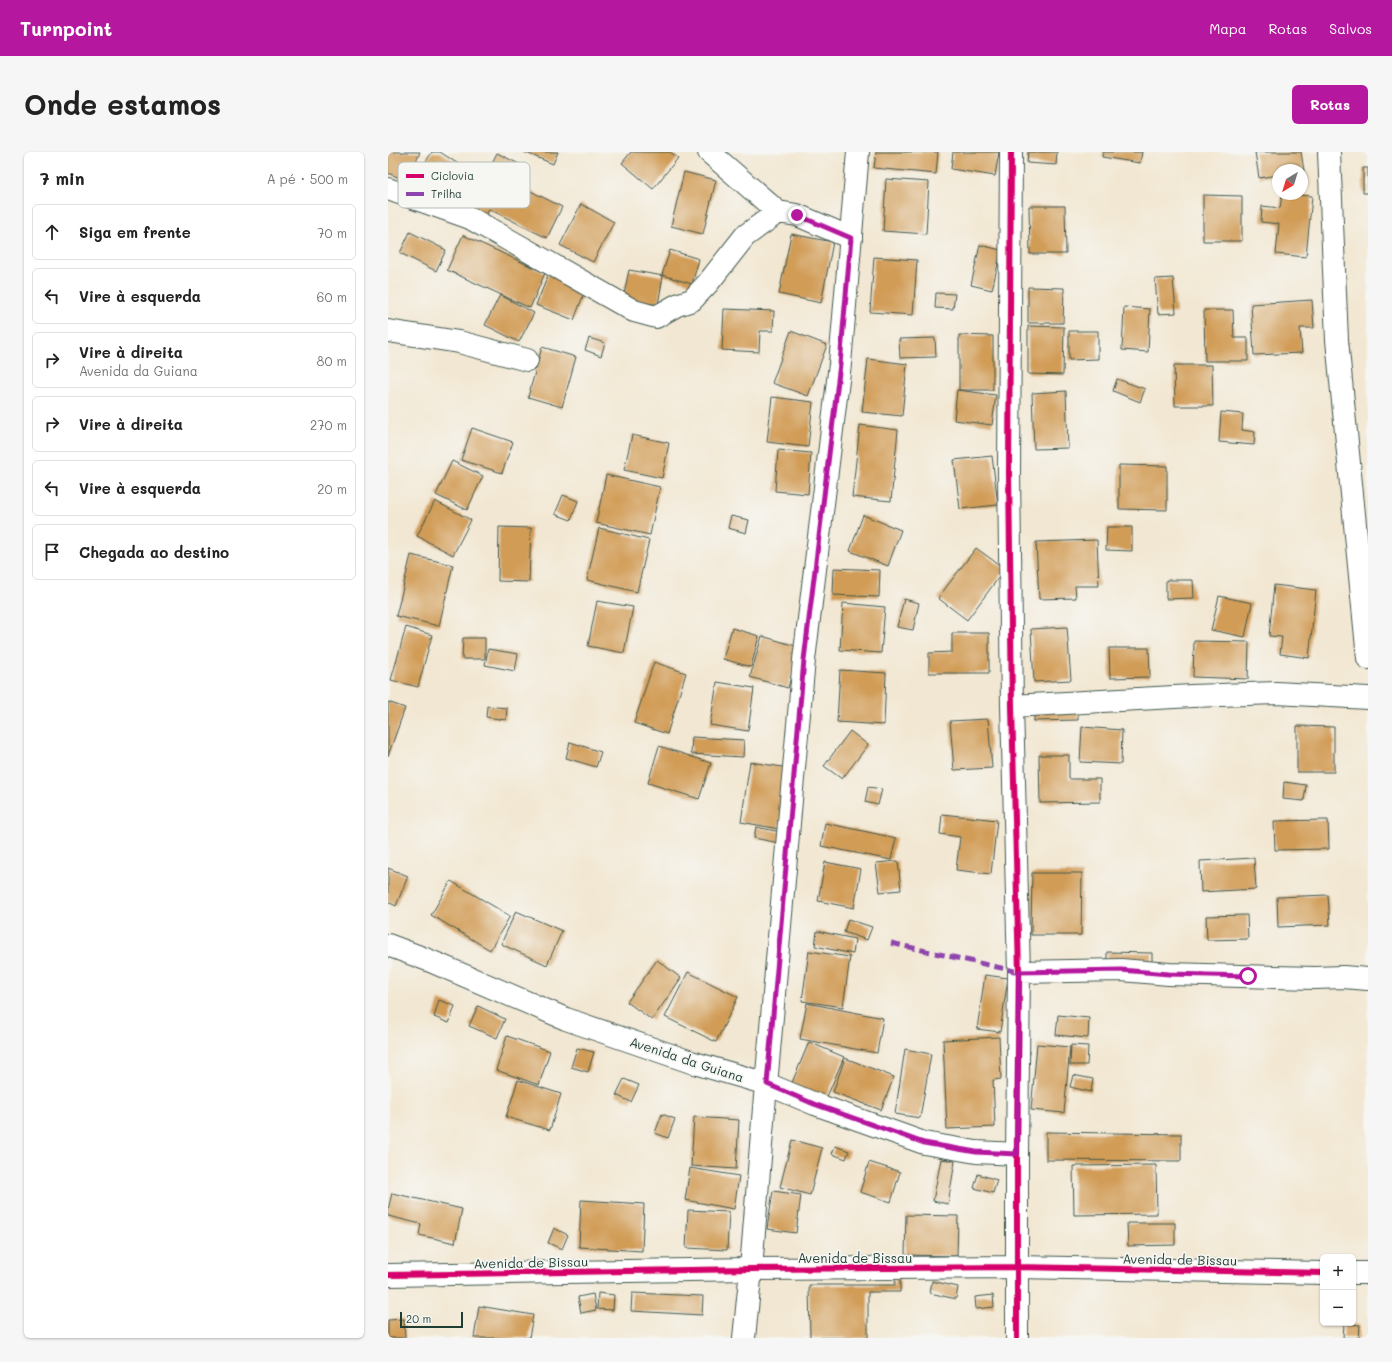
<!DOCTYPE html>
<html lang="pt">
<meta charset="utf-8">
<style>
:root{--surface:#fff;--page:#f6f6f6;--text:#222;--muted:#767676;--line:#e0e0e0;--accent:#b5179e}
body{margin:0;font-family:Mali,sans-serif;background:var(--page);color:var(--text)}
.controls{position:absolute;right:12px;bottom:12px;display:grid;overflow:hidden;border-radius:6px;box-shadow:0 1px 3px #0004}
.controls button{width:36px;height:36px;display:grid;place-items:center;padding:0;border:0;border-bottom:1px solid var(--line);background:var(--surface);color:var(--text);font:20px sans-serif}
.compass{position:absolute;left:884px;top:12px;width:36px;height:36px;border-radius:50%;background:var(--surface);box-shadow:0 1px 3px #0004;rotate:218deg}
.scale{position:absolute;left:12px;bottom:10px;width:63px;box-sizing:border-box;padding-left:4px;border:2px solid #1f3d34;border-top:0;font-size:11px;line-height:14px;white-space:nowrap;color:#1f3d34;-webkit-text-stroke:3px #f6f6f2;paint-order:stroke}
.stop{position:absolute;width:12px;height:12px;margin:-9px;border:3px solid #b5179e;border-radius:50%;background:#fff}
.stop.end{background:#b5179e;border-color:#fff;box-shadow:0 1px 4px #0008}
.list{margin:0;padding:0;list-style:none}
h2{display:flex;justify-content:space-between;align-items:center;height:52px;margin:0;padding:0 16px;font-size:17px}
h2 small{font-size:13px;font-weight:400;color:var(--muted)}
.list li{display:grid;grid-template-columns:26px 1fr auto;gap:12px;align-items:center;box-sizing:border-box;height:56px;margin:0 8px 8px;padding:0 8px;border:1px solid var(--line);border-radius:6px}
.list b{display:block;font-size:15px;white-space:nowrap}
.list p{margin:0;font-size:13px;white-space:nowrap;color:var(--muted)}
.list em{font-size:13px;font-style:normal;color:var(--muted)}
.icon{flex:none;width:22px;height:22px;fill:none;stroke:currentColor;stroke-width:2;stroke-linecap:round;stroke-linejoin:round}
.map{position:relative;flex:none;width:980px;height:1186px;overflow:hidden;border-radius:6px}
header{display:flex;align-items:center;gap:24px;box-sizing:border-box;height:56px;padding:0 20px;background:var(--accent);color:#fff}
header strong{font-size:19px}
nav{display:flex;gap:22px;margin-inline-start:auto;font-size:14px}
.intro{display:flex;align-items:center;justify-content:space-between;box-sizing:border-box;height:96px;padding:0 24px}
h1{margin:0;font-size:28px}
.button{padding:10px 18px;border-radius:6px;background:var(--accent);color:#fff;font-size:14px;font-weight:700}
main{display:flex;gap:24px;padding:0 24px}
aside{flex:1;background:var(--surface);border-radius:6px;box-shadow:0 1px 3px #0004}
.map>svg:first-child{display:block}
</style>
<header>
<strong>Turnpoint</strong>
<nav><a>Mapa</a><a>Rotas</a><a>Salvos</a></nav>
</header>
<div class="intro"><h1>Onde estamos</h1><a class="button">Rotas</a></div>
<main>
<aside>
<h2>7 min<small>A pé · 500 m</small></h2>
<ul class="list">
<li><svg class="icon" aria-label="ahead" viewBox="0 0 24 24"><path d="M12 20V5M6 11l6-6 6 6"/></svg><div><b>Siga em frente</b></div><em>70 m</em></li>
<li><svg class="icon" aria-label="left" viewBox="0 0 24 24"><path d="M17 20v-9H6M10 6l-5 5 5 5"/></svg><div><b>Vire à esquerda</b></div><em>60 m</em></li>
<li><svg class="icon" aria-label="right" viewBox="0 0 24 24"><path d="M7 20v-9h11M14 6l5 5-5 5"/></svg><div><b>Vire à direita</b><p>Avenida da Guiana</p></div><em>80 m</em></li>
<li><svg class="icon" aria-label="right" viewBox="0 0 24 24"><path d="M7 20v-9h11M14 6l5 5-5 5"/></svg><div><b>Vire à direita</b></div><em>270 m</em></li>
<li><svg class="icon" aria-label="left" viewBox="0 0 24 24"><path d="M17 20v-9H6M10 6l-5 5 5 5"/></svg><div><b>Vire à esquerda</b></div><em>20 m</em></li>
<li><svg class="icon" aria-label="arrive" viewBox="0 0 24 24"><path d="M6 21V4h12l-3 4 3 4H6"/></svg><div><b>Chegada ao destino</b></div></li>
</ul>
</aside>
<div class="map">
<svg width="980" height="1186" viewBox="0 0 980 1186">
<rect width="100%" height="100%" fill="#f6f6f2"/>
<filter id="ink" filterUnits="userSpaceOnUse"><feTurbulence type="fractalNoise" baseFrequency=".025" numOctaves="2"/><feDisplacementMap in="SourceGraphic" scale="8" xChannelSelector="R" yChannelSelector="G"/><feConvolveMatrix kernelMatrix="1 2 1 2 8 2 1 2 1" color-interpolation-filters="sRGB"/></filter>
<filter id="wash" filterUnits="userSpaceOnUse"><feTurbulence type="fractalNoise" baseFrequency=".012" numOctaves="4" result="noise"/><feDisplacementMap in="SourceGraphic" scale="16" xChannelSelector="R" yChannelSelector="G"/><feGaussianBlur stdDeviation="0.9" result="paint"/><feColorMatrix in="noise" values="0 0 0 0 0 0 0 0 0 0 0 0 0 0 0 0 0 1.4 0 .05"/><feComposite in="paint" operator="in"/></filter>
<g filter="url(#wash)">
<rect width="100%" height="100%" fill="#f2e7d2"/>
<g id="blocks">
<path fill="#d19c56" d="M0,0H32L19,29L0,21Z
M44,0H52L78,17L57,48L26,28Z
M136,0H170L165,12Z
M243,0H282L290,6L265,37L234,11Z
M488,0H550L548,22L486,16Z
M565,0H611L607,24L563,17Z
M640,0H669L668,13L639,11Z
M715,0H754L752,11L714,5Z
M867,0H913L916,19L890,18V23L871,26Z
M109,1L131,12L123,29L174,55L159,86L101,57L98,64L67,49L84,14L99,21Z
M975,16H980V41H975Z
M296,20L328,28L315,82L283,74Z
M498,27L541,30L538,82L495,79Z
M894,42L924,44L918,105L888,102L891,72L873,70L874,54L892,56Z
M815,43L854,44V89H815Z
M193,52L226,70L205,110L172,93Z
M641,54H677L678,102H642Z
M22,80L58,98L48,119L12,101Z
M403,82L445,90L433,151L391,142Z
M75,83L157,121L142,156L59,118Z
M592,93L613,98L604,138L583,133Z
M282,98L311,107L304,132L274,123Z
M486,105L529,108L525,163L482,160Z
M241,118L275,124L270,153L235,147Z
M161,121L198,136L186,168L148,153Z
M785,126L788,161L770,162L767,127Z
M640,135L676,136L675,171H640Z
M548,141L567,142L565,157L547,156Z
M112,143L146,161L131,190L97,173Z
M924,148L926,176H912L914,201L866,203L863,152Z
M736,155L762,157L760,200L734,198Z
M336,157L386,159L385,179H372L371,200L334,198Z
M816,158H845L846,186H860V209H817Z
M640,174L676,175L675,223L640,222Z
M403,179L439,193L420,244L384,231Z
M681,179H710V207L681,208Z
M571,183L605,184V238H571Z
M201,186L217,191L213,204L197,198Z
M547,186L548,205L512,206L511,187Z
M154,195L188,205L174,255L140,245Z
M480,207L519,212L514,264L474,260Z
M786,213H824L825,254H787Z
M729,227L757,237L752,250L725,239Z
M569,238L608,243L604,273L566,268Z
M678,239L680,296L646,297L644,241Z
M384,245L425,250L420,295L379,290Z
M833,260L855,262L854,278L867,280L866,293L831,290Z
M472,273L510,278L503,349L464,345Z
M84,276L125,290L114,321L73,308Z
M244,283L281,291L274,326L236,318Z
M390,298L423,301L420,342L387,339Z
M604,304L610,353L572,357L566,308Z
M64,309L95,324L79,358L48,343Z
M731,313L779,314V358L731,357Z
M218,323L272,335L262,383L208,371Z
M175,343L190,349L183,368L167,362Z
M47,349L83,368L65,403L29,384Z
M475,363L513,378L500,414L462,399Z
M343,364L361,368L358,381L340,376Z
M111,375L143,376L141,430L110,429Z
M719,375H744V399L718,398Z
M211,376L261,388L249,440L199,428Z
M709,388L711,434H687L688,446L651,447L648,390Z
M588,396L617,417L579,468L550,446Z
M23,403L65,413L51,474L8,464Z
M446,416L492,418L491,445L445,443Z
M778,428H805L806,446L778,447Z
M886,433L928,438L921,506L892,502L894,485L881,484Z
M831,444L864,451L857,485L823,478Z
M516,447L531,451L525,478L509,475Z
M209,449L245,455L236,501L200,494Z
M455,451L497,455L493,501L452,498Z
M18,475L44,483L30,535L3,528Z
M679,475L683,528L646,530L643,477Z
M344,476L371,484L363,515L335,507Z
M564,481H601V521H541V501L564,500Z
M374,484L411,495L400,536L362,525Z
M75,486H97V507H74Z
M806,489L861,490L860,527L805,525Z
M721,496H761L762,525L722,526Z
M100,497L130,502L127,519L97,513Z
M266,510L298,521L279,582L246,571Z
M452,518L498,521L496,573L449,570Z
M329,530L366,536L360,579L322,573Z
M0,550L17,556L0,604Z
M99,554L119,556L118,568L98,565Z
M690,555V568L646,569V556Z
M600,567L604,616L566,618L562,569Z
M909,574L946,575V620H909Z
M694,575L734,578L733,612L692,610Z
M462,579L480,593L454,627L436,614Z
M304,585L356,588L355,605L303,602Z
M182,590L213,600L208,615L178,606Z
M271,594L323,611L311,647L260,631Z
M651,603H681V627H712V650L652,651Z
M362,610L401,616L391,677L353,670Z
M896,630L918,633L916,649L895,647Z
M480,635L494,637L490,653L477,650Z
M554,662L609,668L603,722L568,718L572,685L552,682Z
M940,668L941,697L887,698L886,669Z
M437,671L508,686L503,708L433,694Z
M368,675L393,680L391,691L366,686Z
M866,706L868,737L813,740L812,709Z
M510,709L513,738L492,740L488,711Z
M437,710L473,717L466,756L430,749Z
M0,716L20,724L8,754L0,750Z
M644,721H694L693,783H643Z
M63,729L122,764L102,798L43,763Z
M940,743L942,773L890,775L889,745Z
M128,759L174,779L159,813L113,792Z
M859,763L860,787L819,788L818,764Z
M460,767L484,775L479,788L456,780Z
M429,779L467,787L465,802L427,794Z
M421,799L462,805L455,855L414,849Z
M719,800L764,801V814L719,812Z
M269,808L293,826L264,868L239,850Z
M300,820L350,845L328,890L277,865Z
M597,823L620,826L612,880L589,877Z
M51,848L67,854L61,871L46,865Z
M419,851L495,866L489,901L412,887Z
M90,854L117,867L109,886L81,874Z
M670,863L701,866L700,886L668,883Z
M119,884L162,899L151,933L108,918Z
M611,885L613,927L605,928L607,975L559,977L555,888Z
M421,890L456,905L438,947L403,933Z
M649,892L682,895L676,961L643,958Z
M683,893L700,894L699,913H682Z
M189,896L206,900L200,920L183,915Z
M517,897L543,902L532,966L507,962Z
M457,906L506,925L493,958L445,940Z
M685,923L705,927L703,940L682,935Z
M236,927L251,933L243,950L228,943Z
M130,928L173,942L162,978L118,965Z
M274,962L287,967L280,986L267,981Z
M306,965L351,968L348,1017L303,1014Z
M658,980L793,982V1009L658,1008Z
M404,988L434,996L422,1043L392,1035Z
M447,994L461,999L458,1007L444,1002Z
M553,1007L567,1009L560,1052L545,1049Z
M481,1010L512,1020L503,1050L472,1040Z
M768,1013L769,1062L686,1063L685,1014Z
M302,1016L351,1024L346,1057L297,1048Z
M590,1022L609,1028L605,1041L586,1036Z
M385,1039L413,1043L408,1081L379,1077Z
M4,1041L74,1057L67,1091L31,1083L33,1072L0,1064V1058Z
M193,1048L256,1052L254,1099L191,1095Z
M300,1058L341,1060L339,1098L298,1096Z
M518,1063L570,1064L569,1104L517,1103Z
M739,1071H787V1093L740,1094Z
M166,1076L180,1083L174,1097L160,1091Z
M507,1118H512V1140H480V1186H422L421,1133H507Z
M544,1129L570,1135L568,1147L542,1141Z
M210,1141L226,1143L225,1158L209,1157Z
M244,1141L315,1144L314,1163L243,1159Z
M205,1142L208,1158L193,1161L190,1145Z
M605,1143L606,1155L588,1157L587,1145Z
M91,1154L145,1163L141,1186H86Z
M16,1167L17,1186H0V1168Z
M956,1172L972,1173L971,1186H955Z"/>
</g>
</g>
<g filter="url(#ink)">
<use href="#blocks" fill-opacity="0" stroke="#3f564c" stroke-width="1"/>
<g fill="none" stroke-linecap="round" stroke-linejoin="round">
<defs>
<path id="minor" d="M321,0L390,60
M623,0L621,322L624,554L631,820L629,1002V1186
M941,0L949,188L980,506
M0,37L82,66L246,159L268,165L289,153L304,148L320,131L357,84L390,60L409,63L463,86
M0,179L71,190L139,208
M624,554L804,544L888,541L980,546
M0,793L40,808L178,867L303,910L379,932L427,952L536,991L588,1000L629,1002
M631,820L733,818L781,822L927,826L955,825L980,827
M965,1121H980
M0,1123L363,1117L629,1115L935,1121"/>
<path id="major" d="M356,1186L363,1117L376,956L404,637L416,508L452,212L470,0"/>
</defs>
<use href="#minor" stroke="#3f564c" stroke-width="24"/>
<use href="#major" stroke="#3f564c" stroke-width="24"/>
<use href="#minor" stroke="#fff" stroke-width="22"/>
<use href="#major" stroke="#fff" stroke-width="22"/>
<path stroke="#8e44ad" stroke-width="5" stroke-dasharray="10 5" stroke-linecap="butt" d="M503,791L631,820"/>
<defs>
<path id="cycleway" d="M623,0L621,322L624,554L631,820L629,1002V1186
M0,1123L363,1117L629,1115L935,1121"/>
</defs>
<use href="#cycleway" stroke="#f6f6f2" stroke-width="8"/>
<use href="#cycleway" stroke="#d6006c" stroke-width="6"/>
</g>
</g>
<g fill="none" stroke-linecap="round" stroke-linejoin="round" filter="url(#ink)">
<path stroke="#b5179e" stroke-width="5" d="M409,63L463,86L452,212L416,508L379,932L426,952L536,991L588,1000L629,1002L631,820L733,818L781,822L860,824"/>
</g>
<g text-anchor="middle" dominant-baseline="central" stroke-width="3.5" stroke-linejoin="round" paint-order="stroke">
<g font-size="13" fill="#1f3d34" stroke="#f6f6f2">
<text transform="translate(299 907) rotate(18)">Avenida da Guiana</text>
<text x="467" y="1105">Avenida de Bissau</text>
<text transform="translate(792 1107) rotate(1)">Avenida de Bissau</text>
<text transform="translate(143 1110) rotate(-1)">Avenida de Bissau</text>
</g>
</g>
<rect x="10" y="10" width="132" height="46" rx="6" fill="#f6f6f2" stroke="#b6beb9" stroke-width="1"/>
<rect x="18" y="22" width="18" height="4" fill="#d6006c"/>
<rect x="18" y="40" width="18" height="4" fill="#8e44ad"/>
<g font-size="11" fill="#1f3d34">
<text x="43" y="28">Ciclovia</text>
<text x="43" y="46">Trilha</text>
</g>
</svg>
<div class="controls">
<button>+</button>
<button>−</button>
</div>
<svg class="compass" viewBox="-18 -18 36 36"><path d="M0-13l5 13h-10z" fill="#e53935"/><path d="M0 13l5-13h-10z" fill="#767676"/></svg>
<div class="scale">20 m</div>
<div class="stop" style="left:860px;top:824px"></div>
<div class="stop end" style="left:409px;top:63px"></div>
</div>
</main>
